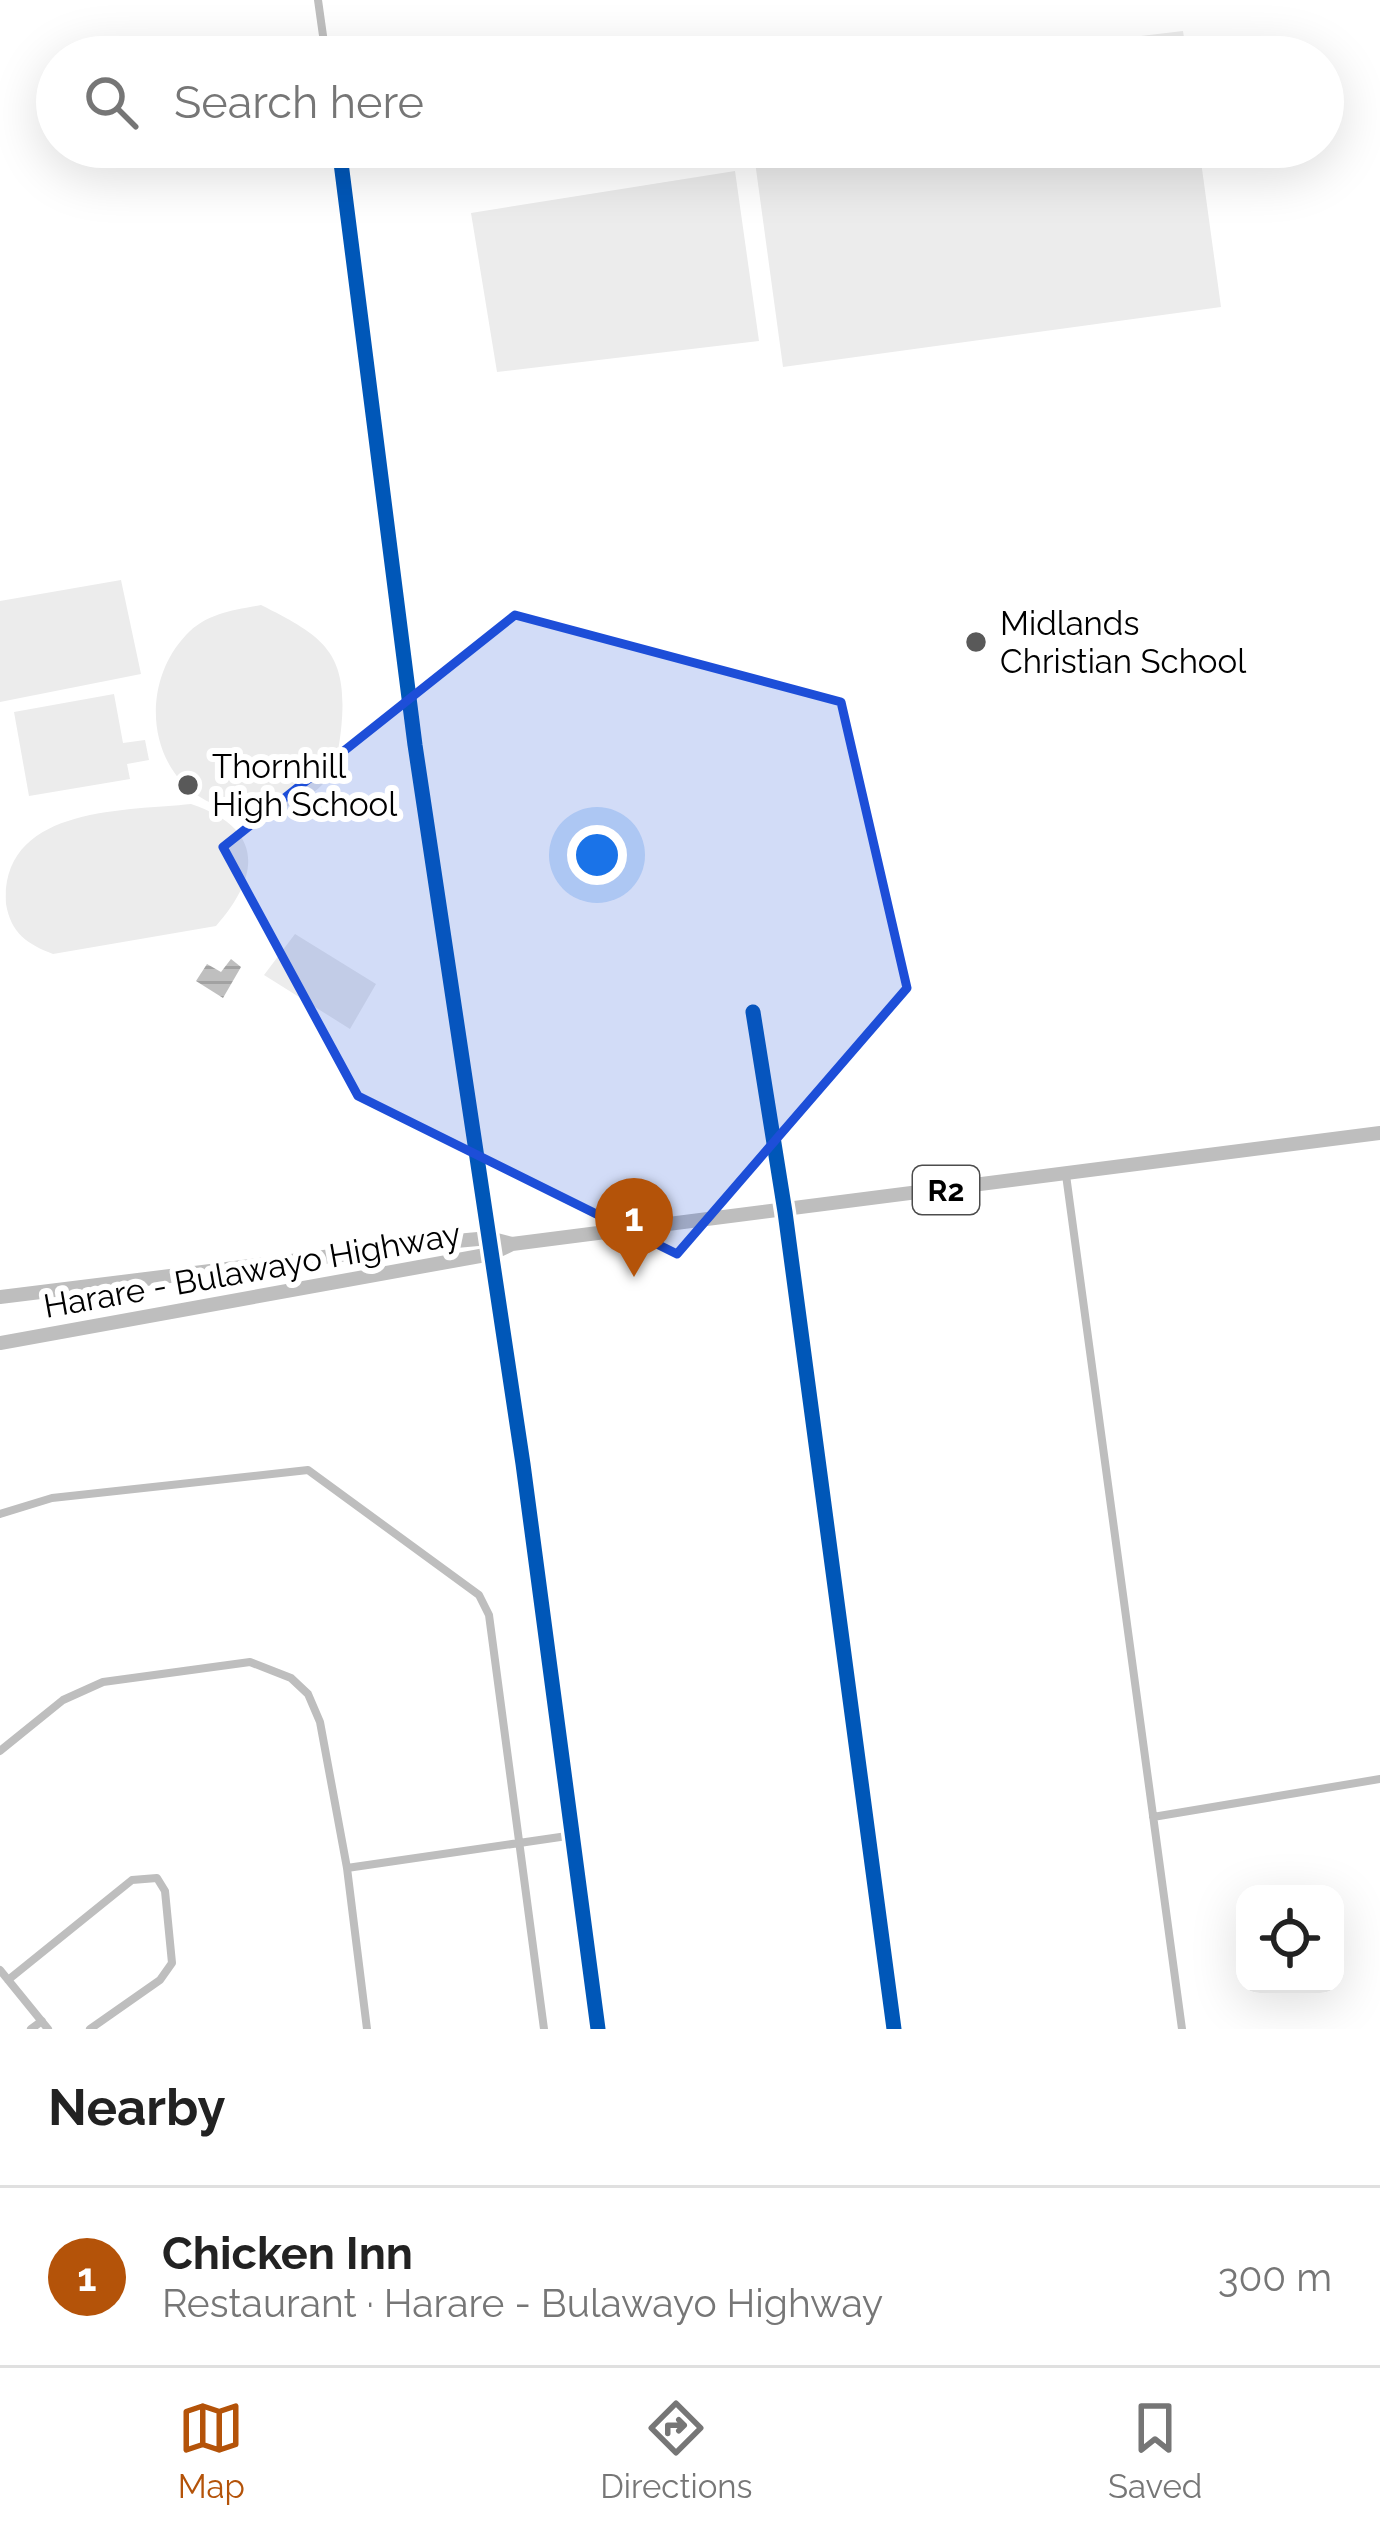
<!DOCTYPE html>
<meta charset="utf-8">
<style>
:root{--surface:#fff;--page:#f2f2f2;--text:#222;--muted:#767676;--line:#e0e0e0;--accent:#b45309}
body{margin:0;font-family:Raleway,sans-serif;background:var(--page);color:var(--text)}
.controls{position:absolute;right:36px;bottom:36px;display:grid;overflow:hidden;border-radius:24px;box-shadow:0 12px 48px #0002}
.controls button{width:108px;height:108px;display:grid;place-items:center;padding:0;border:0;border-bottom:3px solid var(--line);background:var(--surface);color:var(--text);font:60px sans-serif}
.you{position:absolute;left:597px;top:855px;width:42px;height:42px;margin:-30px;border:9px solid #fff;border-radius:50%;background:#1a73e8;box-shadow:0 0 0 18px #1a73e833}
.badge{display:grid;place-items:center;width:78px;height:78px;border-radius:50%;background:var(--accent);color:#fff;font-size:39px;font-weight:700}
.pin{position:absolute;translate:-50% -99px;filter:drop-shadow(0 3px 6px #0008)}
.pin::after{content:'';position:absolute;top:63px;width:42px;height:36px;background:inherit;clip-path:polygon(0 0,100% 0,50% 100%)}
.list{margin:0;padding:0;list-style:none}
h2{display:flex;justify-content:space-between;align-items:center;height:156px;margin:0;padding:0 48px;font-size:51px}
h2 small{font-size:39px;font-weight:400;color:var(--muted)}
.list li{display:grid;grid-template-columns:78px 1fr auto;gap:36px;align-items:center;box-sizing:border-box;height:180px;padding:0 48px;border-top:3px solid var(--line)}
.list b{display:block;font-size:45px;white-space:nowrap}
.list p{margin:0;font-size:39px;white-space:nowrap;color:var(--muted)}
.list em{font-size:39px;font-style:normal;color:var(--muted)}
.icon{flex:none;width:66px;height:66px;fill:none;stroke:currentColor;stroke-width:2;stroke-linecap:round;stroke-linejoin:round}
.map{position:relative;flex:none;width:1380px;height:2029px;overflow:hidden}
.search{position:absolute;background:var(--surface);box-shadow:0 12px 48px #0002;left:36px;right:36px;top:36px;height:132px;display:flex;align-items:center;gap:30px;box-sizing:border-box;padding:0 42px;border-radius:66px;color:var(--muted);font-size:45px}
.sheet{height:336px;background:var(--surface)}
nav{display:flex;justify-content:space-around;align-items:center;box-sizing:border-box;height:168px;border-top:3px solid var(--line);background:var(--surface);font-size:33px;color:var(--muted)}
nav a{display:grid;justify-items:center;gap:6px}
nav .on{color:var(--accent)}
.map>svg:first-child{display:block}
</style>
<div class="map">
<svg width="1380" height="2029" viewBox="0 0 1380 2029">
<defs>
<pattern id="water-rules" width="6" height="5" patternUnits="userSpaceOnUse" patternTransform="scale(3)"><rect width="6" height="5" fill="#bfbfbf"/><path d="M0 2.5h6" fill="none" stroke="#a2a2a2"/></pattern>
</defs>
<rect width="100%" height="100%" fill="#fff"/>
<path fill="#ececec" d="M1183,31L1187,57H963Z
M753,147H1199L1221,307L783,367Z
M735,171L759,341L497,372L471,213Z
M121,580L141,674L0,702V601Z
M261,605C325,637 349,653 341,730C339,747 336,769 325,782C307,801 285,810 260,811C158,817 126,699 186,635C206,613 234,610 261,605Z
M114,694L123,743L145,740L149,760L127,764L130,779L29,796L14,712Z
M191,804C263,828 262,874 216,926L53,954C27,944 11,933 6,904C0,805 128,811 191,804Z
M295,934L376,984L350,1029L264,975Z"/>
<path fill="url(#water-rules)" d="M231,959L241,967L223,998L196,981L207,964L221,972Z"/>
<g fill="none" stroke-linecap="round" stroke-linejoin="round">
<path stroke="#bebebe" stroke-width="8" d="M318,0L326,57
M339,147L415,745L489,1237
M753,1012L785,1212L894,2029
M1066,1175L1182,2029
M491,1252L598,2029
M0,1514L52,1498L308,1470L479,1595L489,1615L544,2029
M0,1751L63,1700L103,1682L250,1662L291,1678L308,1694L320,1722L347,1868L367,2029
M1153,1817L1380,1779
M347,1868L574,1835
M0,1970L48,2029
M8,1980L132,1880L157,1878L165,1891L172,1963L160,1980L90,2029
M31,2029L42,2021"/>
<path stroke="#bebebe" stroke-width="14" d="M0,1297L445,1242L489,1238L512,1244
M0,1343L491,1254L512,1244L1380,1133"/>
<defs>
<path id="cycleway" d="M339,147L415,745L523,1464L598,2029
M753,1012L785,1212L894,2029"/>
</defs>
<use href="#cycleway" stroke="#fff" stroke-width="22"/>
<use href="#cycleway" stroke="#0057b8" stroke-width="15"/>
</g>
<path fill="#1d4ed8" fill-opacity="0.2" stroke="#1d4ed8" stroke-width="9" stroke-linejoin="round" d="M515,615L841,702L907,988L677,1254L358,1096L223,847Z"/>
<g fill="#595959" stroke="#fff" stroke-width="4.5">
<circle cx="976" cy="642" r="12"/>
<circle cx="188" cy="785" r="12"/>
</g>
<g text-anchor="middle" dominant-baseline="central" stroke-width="12" stroke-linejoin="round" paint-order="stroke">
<rect fill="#fff" stroke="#4c4c4c" stroke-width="3" x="913" y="1166" width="66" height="48" rx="9"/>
<g font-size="30" font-weight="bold" fill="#000">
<text x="946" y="1190">R2</text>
</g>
<g font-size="33" fill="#000" stroke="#fff" text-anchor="start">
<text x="1000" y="623">Midlands<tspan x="1000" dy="38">Christian School</tspan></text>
<text x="212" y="766">Thornhill<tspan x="212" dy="38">High School</tspan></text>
</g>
<g font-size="33" fill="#000" stroke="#fff">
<text transform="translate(252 1270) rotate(-10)">Harare - Bulawayo Highway</text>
</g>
</g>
</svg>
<div class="controls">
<button><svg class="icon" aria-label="locate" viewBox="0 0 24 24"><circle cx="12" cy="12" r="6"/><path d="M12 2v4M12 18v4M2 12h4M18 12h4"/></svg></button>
</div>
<div class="you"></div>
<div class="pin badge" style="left:634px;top:1277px">1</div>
<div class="search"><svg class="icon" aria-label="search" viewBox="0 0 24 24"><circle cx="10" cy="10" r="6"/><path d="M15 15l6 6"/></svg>Search here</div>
</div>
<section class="sheet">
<h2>Nearby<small></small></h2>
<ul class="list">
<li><span class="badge">1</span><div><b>Chicken Inn</b><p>Restaurant · Harare - Bulawayo Highway</p></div><em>300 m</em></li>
</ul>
</section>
<nav>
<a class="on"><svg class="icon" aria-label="map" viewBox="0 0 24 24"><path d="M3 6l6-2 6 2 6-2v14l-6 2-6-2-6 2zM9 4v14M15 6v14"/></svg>Map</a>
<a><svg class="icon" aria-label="directions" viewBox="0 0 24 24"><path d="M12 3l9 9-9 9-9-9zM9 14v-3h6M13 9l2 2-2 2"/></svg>Directions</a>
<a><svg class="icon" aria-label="saved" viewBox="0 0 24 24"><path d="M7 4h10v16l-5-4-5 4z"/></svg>Saved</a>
</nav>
